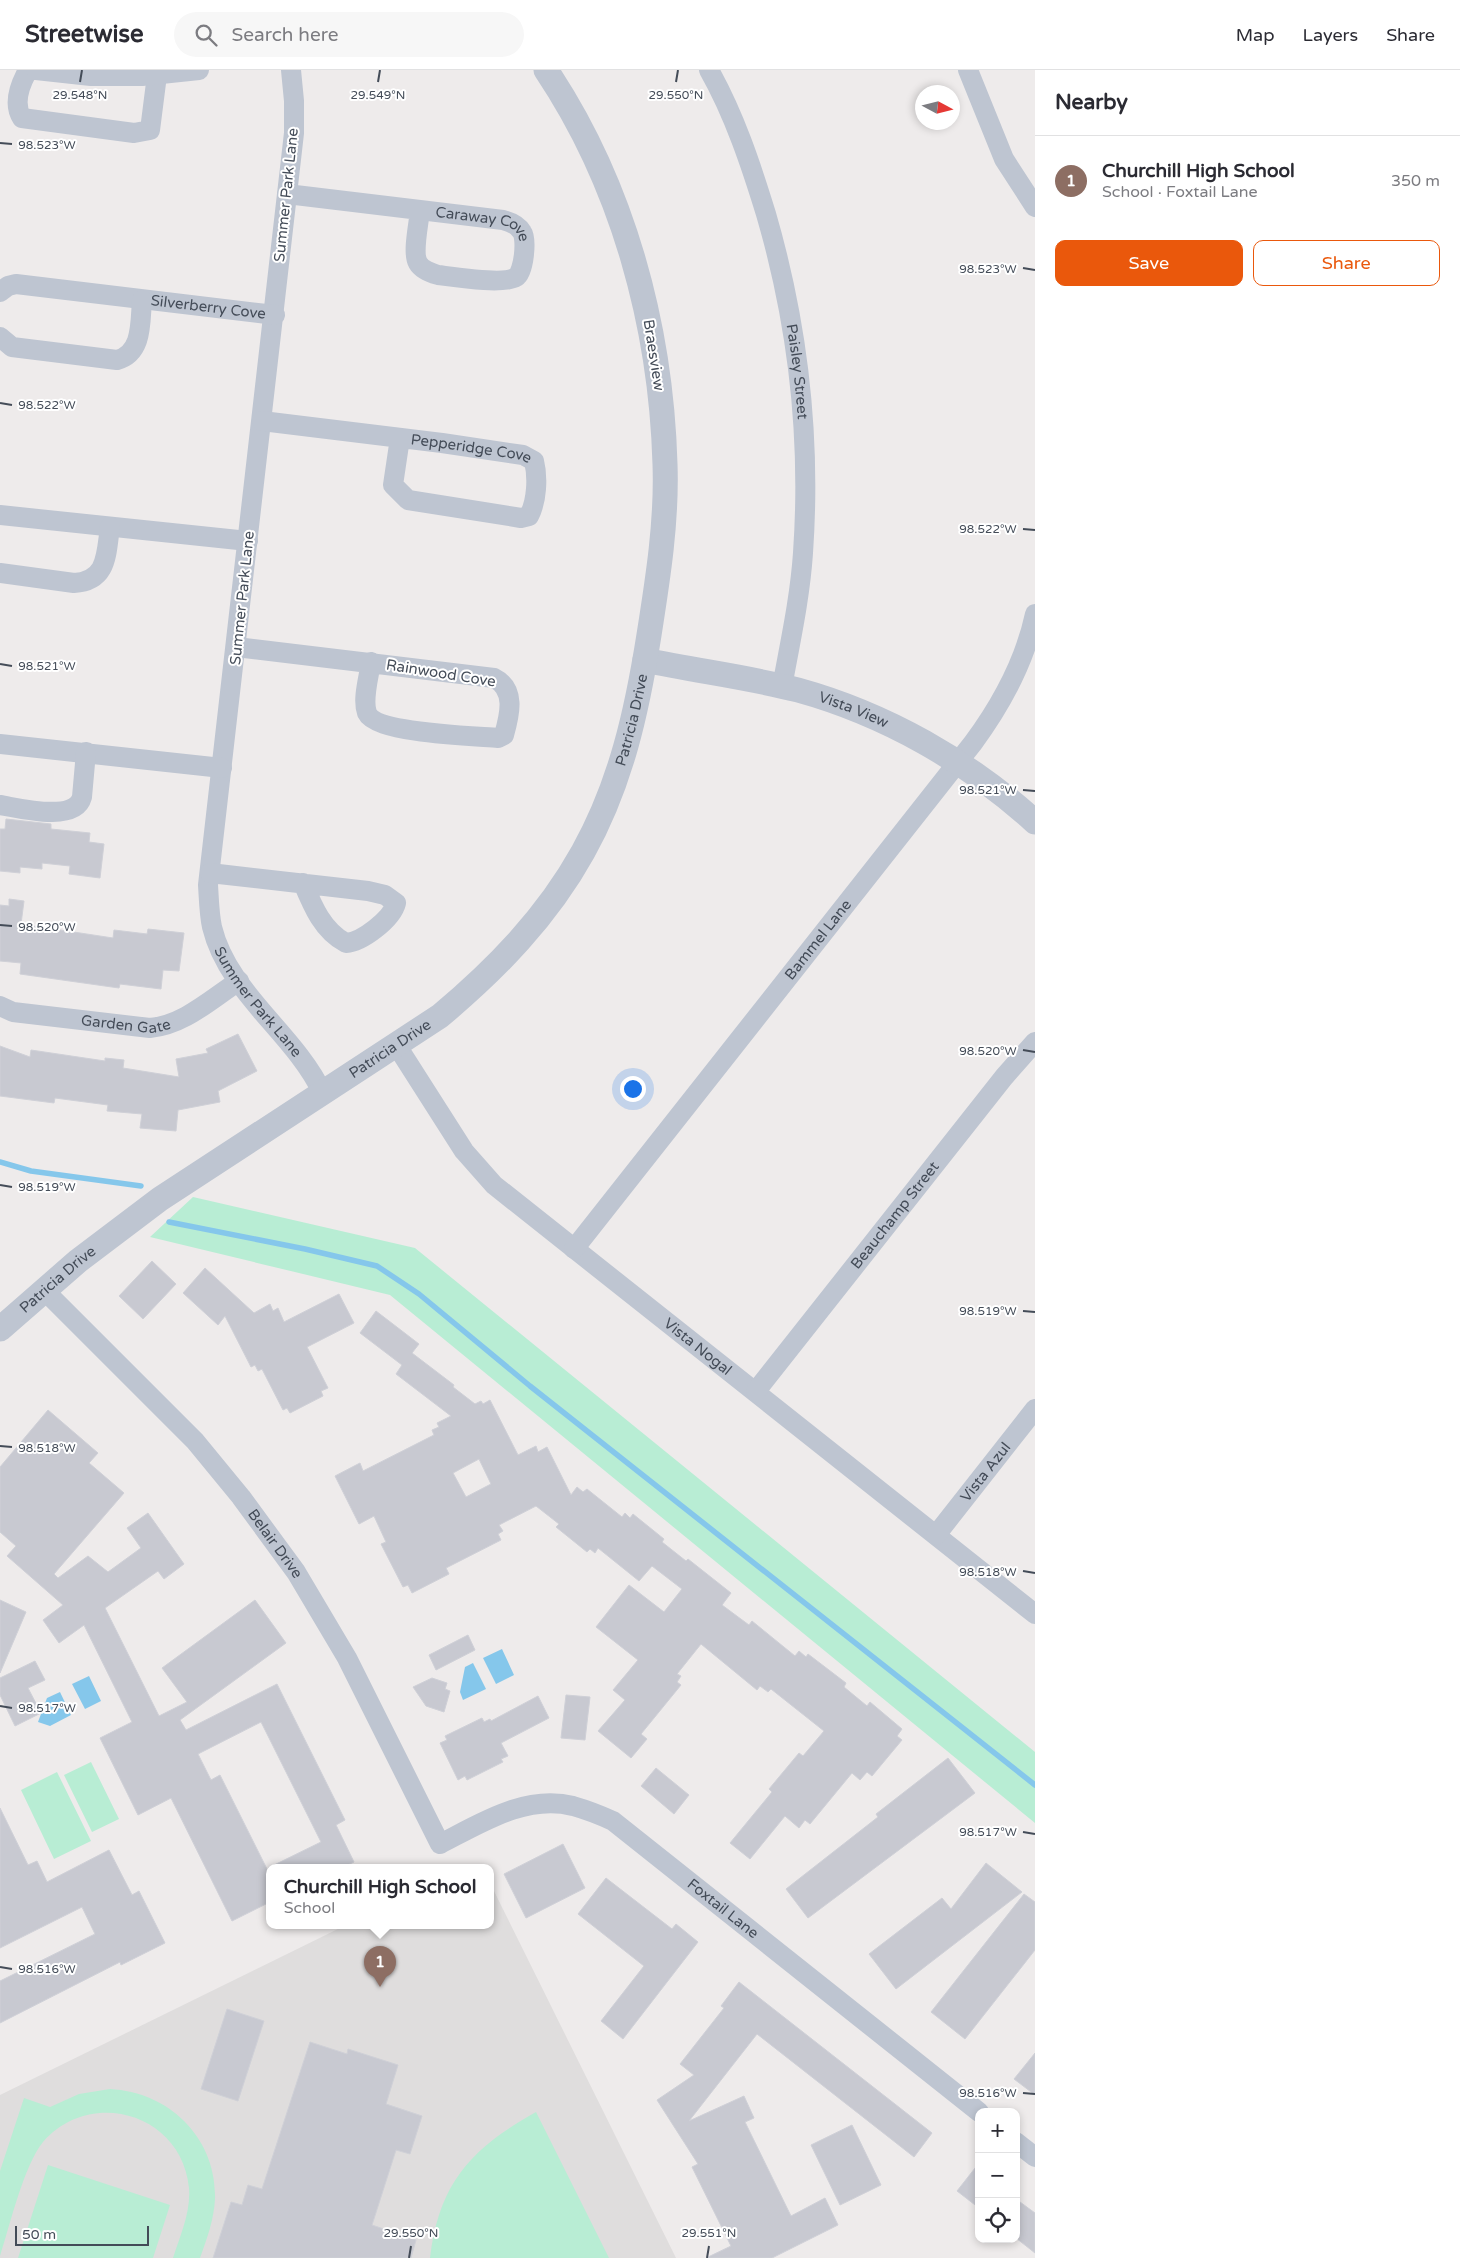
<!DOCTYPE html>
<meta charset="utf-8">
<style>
:root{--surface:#fff;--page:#f7f7f7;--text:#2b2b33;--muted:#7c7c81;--line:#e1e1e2;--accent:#ea580c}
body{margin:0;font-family:"Varela Round",sans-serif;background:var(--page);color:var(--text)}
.controls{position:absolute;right:15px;bottom:15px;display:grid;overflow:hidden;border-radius:10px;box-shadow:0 2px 8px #0003}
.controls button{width:45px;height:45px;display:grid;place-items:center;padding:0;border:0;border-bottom:1px solid var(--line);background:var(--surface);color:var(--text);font:25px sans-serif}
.compass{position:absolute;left:915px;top:15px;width:45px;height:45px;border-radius:50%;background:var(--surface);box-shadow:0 2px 8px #0003;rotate:97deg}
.scale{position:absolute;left:15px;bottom:12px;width:134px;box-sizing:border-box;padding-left:5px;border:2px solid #444c58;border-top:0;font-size:14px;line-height:18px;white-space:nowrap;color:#444c58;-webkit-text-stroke:4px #fff;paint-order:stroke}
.you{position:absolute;left:632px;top:1018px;width:18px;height:18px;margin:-12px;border:4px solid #fff;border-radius:50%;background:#1a73e8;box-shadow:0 0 0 8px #1a73e833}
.badge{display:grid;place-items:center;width:32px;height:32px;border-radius:50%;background:var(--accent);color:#fff;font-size:16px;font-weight:700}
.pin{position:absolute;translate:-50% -41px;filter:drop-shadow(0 1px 2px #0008)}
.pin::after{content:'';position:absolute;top:26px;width:18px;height:15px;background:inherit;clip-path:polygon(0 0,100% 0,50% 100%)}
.popup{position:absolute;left:266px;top:1794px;width:228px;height:65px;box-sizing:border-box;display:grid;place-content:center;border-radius:10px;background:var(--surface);filter:drop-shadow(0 1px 4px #0005);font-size:16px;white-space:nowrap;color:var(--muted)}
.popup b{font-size:19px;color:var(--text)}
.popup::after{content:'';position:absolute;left:50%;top:100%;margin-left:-10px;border:10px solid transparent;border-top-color:var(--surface)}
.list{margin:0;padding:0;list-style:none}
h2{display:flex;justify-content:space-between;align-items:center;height:65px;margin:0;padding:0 20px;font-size:21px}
h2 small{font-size:16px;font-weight:400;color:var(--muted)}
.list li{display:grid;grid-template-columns:32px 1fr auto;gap:15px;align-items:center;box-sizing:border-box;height:90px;padding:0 20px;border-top:1px solid var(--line)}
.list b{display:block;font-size:19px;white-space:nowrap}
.list p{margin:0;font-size:16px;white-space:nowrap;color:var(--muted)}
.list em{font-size:16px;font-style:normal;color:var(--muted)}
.actions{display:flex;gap:10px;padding:15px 20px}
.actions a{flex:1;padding:11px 0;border:1px solid var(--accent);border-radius:10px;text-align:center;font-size:18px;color:var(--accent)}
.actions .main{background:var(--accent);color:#fff}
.icon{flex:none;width:28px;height:28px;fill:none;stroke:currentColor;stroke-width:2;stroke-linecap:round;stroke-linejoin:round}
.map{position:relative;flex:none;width:1035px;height:2188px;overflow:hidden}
header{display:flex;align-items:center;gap:30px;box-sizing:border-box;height:70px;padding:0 25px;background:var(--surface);border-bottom:1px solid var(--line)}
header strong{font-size:24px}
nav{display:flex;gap:28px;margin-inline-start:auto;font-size:18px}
.search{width:350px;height:45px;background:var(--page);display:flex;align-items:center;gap:12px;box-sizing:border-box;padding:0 18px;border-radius:28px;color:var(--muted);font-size:19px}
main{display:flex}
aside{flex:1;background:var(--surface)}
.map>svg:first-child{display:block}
</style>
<header>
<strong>Streetwise</strong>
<div class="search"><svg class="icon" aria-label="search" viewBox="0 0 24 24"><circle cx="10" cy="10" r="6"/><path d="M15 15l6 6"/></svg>Search here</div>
<nav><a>Map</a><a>Layers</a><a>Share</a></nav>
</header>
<main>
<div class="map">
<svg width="1035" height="2188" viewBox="0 0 1035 2188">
<rect width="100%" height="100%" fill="#eeebeb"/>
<path fill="#dfdddd" d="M490,1813L676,2188H0V2025L344,1856H490Z"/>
<path fill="#b8edd4" d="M193,1127L415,1178L1035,1682V1753L390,1225L150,1167Z
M91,1692L119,1749L92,1762L64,1705Z
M57,1702L91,1771L54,1789L21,1720Z
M110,2019C169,2022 217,2068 215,2129C214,2149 207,2169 200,2188H173C180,2166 191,2142 189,2118C182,2044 91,2017 43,2072C24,2095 10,2155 0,2186V2101L24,2028L50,2037L79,2024Z
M536,2042L609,2188H430C439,2112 472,2078 536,2042Z
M48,2095L170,2135L153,2188H18Z"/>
<path fill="#85c7eb" d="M502,1579L514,1605L496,1614L483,1588Z
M473,1593L486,1619L463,1630L460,1622L465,1597Z
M89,1606L101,1631L85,1639L72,1614Z
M60,1622L71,1645L50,1656L38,1652L47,1628Z"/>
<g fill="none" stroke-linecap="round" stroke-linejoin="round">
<path stroke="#85c7eb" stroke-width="5.5" d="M0,1092L31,1101L141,1116
M169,1152L305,1179L377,1196L419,1224L530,1316L1035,1715"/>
</g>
<path fill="#c8c9d1" stroke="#cfd0d7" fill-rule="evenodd" d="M6,749L51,754V759L90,763L89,772L104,774L100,808L69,804L70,796L42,793V799L20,797V803L0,801V759H5Z
M9,829L24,831L21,854L113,868L114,860L147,864L148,859L184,863L179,901L163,900L161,919L120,914L119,918L20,904L21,893L0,891V835L9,836Z
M238,964L257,1001L218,1021L220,1032L178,1040L176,1061L140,1058L142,1044L107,1041L108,1035L55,1028L54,1033L0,1026V976L30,987L31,980L105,991V988L124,990L123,998L179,1007L176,989L208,983L206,979Z
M152,1191L176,1214L143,1249L119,1226Z
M205,1198L254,1243L270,1234L273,1241L278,1238L284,1252L339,1224L354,1253L307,1277L328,1318L321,1321L323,1326L290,1343L287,1338L283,1340L262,1299L258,1301L255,1295L251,1297L225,1246L218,1255L183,1223Z
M376,1241L419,1274L412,1283L454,1315L453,1317L475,1334L481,1331L483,1334L490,1330L518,1385L536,1376L538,1382L547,1377L571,1425L577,1417L583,1422L587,1419L622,1447L625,1443L630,1448L633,1444L664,1469L662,1472L686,1491L688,1489L731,1523L722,1535L749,1555L752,1551L795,1586L799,1581L806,1587L808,1584L846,1613L844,1617L867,1636L870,1632L902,1659L897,1666L902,1670L872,1706L867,1702L860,1710L852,1703L810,1754L805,1750L799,1758L785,1746L750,1789L730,1773L772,1722L769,1719L799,1683L803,1686L824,1661L771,1619L768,1622L760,1616L757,1620L701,1574L677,1604L681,1606L677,1612L681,1615L641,1664L647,1669L631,1688L598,1661L625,1630L613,1620L638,1590L596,1557L629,1515L664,1542L682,1519L652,1496L639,1511L598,1478L595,1483L590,1479L587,1482L556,1457L559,1454L536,1436L499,1455L503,1461L498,1464L501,1470L446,1498L449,1504L412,1523L408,1515L403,1517L381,1474L386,1472L374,1446L359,1454L335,1406L360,1393L363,1401L434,1365L432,1360L439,1357L437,1353L451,1346L396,1304L402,1295L360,1263ZM479,1389L491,1414L466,1427L453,1403Z
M48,1340L98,1383L89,1393L124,1423L54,1504L58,1508L88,1486L108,1502L141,1478L127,1458L148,1443L184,1494L164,1509L158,1501L105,1538L159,1646L187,1632L162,1598L255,1530L286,1573L180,1650L186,1660L277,1614L345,1750L336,1755L354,1792L341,1798H268L321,1772L261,1652L198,1684L211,1710L220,1705L270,1805V1832L232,1851L171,1728L138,1745L100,1668L132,1652L84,1555L59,1573L43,1550L63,1535L7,1486L16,1476L0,1462V1397Z
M0,1530L26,1542L0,1603Z
M468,1565L475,1580L436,1600L429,1585Z
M35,1591L45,1610L28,1618L41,1643L15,1656L0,1625V1608Z
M432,1608L447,1613L445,1619L450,1621L444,1642L426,1636L413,1617Z
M566,1625L590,1627L585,1670L561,1668Z
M538,1626L549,1648L501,1673L508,1686L501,1689L503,1692L467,1710L465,1706L458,1710L440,1673L447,1670L445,1666L482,1648L484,1652L490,1649L491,1651Z
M948,1688L975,1723L808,1848L786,1819L878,1747L876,1744Z
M656,1698L689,1725L674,1744L641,1716Z
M0,1738L28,1795L37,1791L47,1812L109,1780L132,1825L139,1821L165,1873L121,1895L120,1892L0,1953V1911L95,1864L82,1837L0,1878Z
M563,1774L585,1818L526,1848L504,1804Z
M986,1793L1022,1822L896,1919L869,1884L942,1828L951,1839Z
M606,1808L672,1859L676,1854L698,1872L623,1969L601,1951L644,1896L578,1844Z
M1024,1824L1035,1832V1880L965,1969L931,1942Z
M739,1912L932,2063L914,2087L757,1964L689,2051L744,2026L754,2048L745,2052L791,2146L825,2128L838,2155L772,2188H706L731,2176L692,2097L698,2094L657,2030L694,2005L680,1994L724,1938L721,1936Z
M227,1939L264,1951L238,2031L201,2019Z
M310,1972L347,1984L348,1979L398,1995L386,2034L422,2046L410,2084L396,2080L372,2155L416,2170L411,2188H213L231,2132L242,2135L248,2115L262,2119Z
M1035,1983V2025L1014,2009Z
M852,2055L881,2115L840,2135L811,2075Z
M979,2093V2138L957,2121Z
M1016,2129L1035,2143V2183L1016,2168Z"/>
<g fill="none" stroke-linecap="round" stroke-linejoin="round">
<g stroke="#bec5d1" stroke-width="20">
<path d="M33,0L27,2C20,15 13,34 22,48L134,63L150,60L157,5"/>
<path d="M36,0L91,6H142L199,0"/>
<path id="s1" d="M291,0L294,31V63L208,815C209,829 209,843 212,857C228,923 294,963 322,1022"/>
<path id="s2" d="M709,0C734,44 751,95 766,144C798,254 811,368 803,483C800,528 790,573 782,617"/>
<path d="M968,0L1004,89L1035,137"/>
<path id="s3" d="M287,124L503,150C511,152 518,155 522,162C527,169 524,202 516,207C504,215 454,207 438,205C431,203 422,200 418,193C412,183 419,153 420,140"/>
<path id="s4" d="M0,222L8,216L16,214L275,245"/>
<path d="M0,267L12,277L117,290C143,283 140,252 142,230"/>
<path id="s5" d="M262,351L442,373L523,385L534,391C538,407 537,431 529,446L521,448L408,430L393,415L400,368"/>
<path d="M0,445L248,471"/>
<path d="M0,503L74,513C108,511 106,484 110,457"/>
<path d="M236,577L494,608C516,619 510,644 504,665L498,668C475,666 376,663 367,643C362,629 369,607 371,592"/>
<path d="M0,674L222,698"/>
<path d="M0,735C19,738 75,753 82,727L86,682"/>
<path d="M210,803L368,821L385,825L396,833C392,849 362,872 346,873C323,861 313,837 303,813"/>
<path id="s6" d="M0,936L13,942L150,958C184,955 211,929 239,911"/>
<path id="s7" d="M397,976L464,1081L494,1115L1035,1544"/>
<path id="s8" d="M574,1179L973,673C1001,635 1025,591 1035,544"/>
<path id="s9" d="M44,1220L195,1371L241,1427L296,1502L347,1588L440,1774C481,1753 526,1724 573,1736C587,1740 600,1745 613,1751L979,2042"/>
<path id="s10" d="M756,1321L1004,1007L1035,972"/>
<path id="s11" d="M936,1465L1035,1339"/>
<path d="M1016,2072L1035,2087"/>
</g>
<g stroke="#bec5d1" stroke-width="25">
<path id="s12" d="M645,590C696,601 748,607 798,620C885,644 968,691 1035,752"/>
<path id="s13" d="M0,1259L78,1191L160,1129L440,946C496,899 547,847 583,782C621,714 637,641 649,565C658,508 667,451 665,394C661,256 623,115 546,0"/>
</g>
</g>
<path fill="none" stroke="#444c58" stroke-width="2" d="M80,12L82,0M378,12L380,0M676,12L678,0M0,73L12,74M1023,198L1035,200M0,333L12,335M1023,459L1035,460M0,594L12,596M1023,720L1035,721M0,855L12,856M1023,980L1035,982M0,1115L12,1117M1023,1241L1035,1242M0,1376L12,1377M1023,1501L1035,1503M0,1636L12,1638M1023,1762L1035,1764M0,1897L12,1899M1023,2023L1035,2024M409,2188L411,2176M707,2188L709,2176"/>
<g text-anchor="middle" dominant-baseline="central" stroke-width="4" stroke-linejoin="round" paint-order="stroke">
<g font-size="15" fill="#444c58" stroke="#fff">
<text transform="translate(286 125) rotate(-84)">Summer Park Lane</text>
<text stroke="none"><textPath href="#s3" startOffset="200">Caraway Cove</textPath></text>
<text stroke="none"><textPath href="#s4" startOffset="212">Silverberry Cove</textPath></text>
<text transform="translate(654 285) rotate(81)">Braesview</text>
<text stroke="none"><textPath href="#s2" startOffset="316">Paisley Street</textPath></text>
<text stroke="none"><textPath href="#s5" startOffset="211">Pepperidge Cove</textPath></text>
<text transform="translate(242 528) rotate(-84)">Summer Park Lane</text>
<text transform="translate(441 603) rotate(9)">Rainwood Cove</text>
<text stroke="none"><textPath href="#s12" startOffset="215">Vista View</textPath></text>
<text stroke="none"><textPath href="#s13" startOffset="901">Patricia Drive</textPath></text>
<text stroke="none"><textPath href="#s8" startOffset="394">Bammel Lane</textPath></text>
<text stroke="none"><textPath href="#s1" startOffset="951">Summer Park Lane</textPath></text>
<text stroke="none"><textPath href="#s6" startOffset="128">Garden Gate</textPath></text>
<text stroke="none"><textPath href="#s13" startOffset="481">Patricia Drive</textPath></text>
<text stroke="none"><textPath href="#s10" startOffset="224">Beauchamp Street</textPath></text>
<text stroke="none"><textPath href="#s13" startOffset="76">Patricia Drive</textPath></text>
<text stroke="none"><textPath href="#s7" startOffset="430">Vista Nogal</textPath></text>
<text stroke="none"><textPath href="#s11" startOffset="80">Vista Azul</textPath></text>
<text stroke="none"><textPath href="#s9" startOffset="344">Belair Drive</textPath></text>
<text stroke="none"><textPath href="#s9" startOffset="1012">Foxtail Lane</textPath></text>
</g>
</g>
<g font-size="12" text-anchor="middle" fill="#444c58" stroke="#fff" stroke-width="4" stroke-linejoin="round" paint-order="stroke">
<text x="80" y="29">29.548°N</text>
<text x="378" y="29">29.549°N</text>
<text x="676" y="29">29.550°N</text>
<text x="47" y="79">98.523°W</text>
<text x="988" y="203">98.523°W</text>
<text x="47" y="339">98.522°W</text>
<text x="988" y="463">98.522°W</text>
<text x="47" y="600">98.521°W</text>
<text x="988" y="724">98.521°W</text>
<text x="47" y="861">98.520°W</text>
<text x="988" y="985">98.520°W</text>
<text x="47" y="1121">98.519°W</text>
<text x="988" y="1245">98.519°W</text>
<text x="47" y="1382">98.518°W</text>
<text x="988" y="1506">98.518°W</text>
<text x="47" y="1642">98.517°W</text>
<text x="988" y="1766">98.517°W</text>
<text x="47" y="1903">98.516°W</text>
<text x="988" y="2027">98.516°W</text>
<text x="411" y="2167">29.550°N</text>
<text x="709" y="2167">29.551°N</text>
</g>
</svg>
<div class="controls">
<button>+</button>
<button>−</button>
<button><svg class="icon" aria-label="locate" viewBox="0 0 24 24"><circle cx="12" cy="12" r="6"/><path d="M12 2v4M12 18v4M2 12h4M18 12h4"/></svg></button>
</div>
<svg class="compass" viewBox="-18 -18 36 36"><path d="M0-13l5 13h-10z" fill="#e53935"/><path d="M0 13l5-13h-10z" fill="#7c7c81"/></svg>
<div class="scale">50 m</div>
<div class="you"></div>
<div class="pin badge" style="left:380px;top:1917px;background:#8d6e63">1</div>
<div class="popup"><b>Churchill High School</b>School</div>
</div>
<aside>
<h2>Nearby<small></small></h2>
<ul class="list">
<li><span class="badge" style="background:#8d6e63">1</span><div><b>Churchill High School</b><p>School · Foxtail Lane</p></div><em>350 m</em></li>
</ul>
<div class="actions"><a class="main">Save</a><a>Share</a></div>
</aside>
</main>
